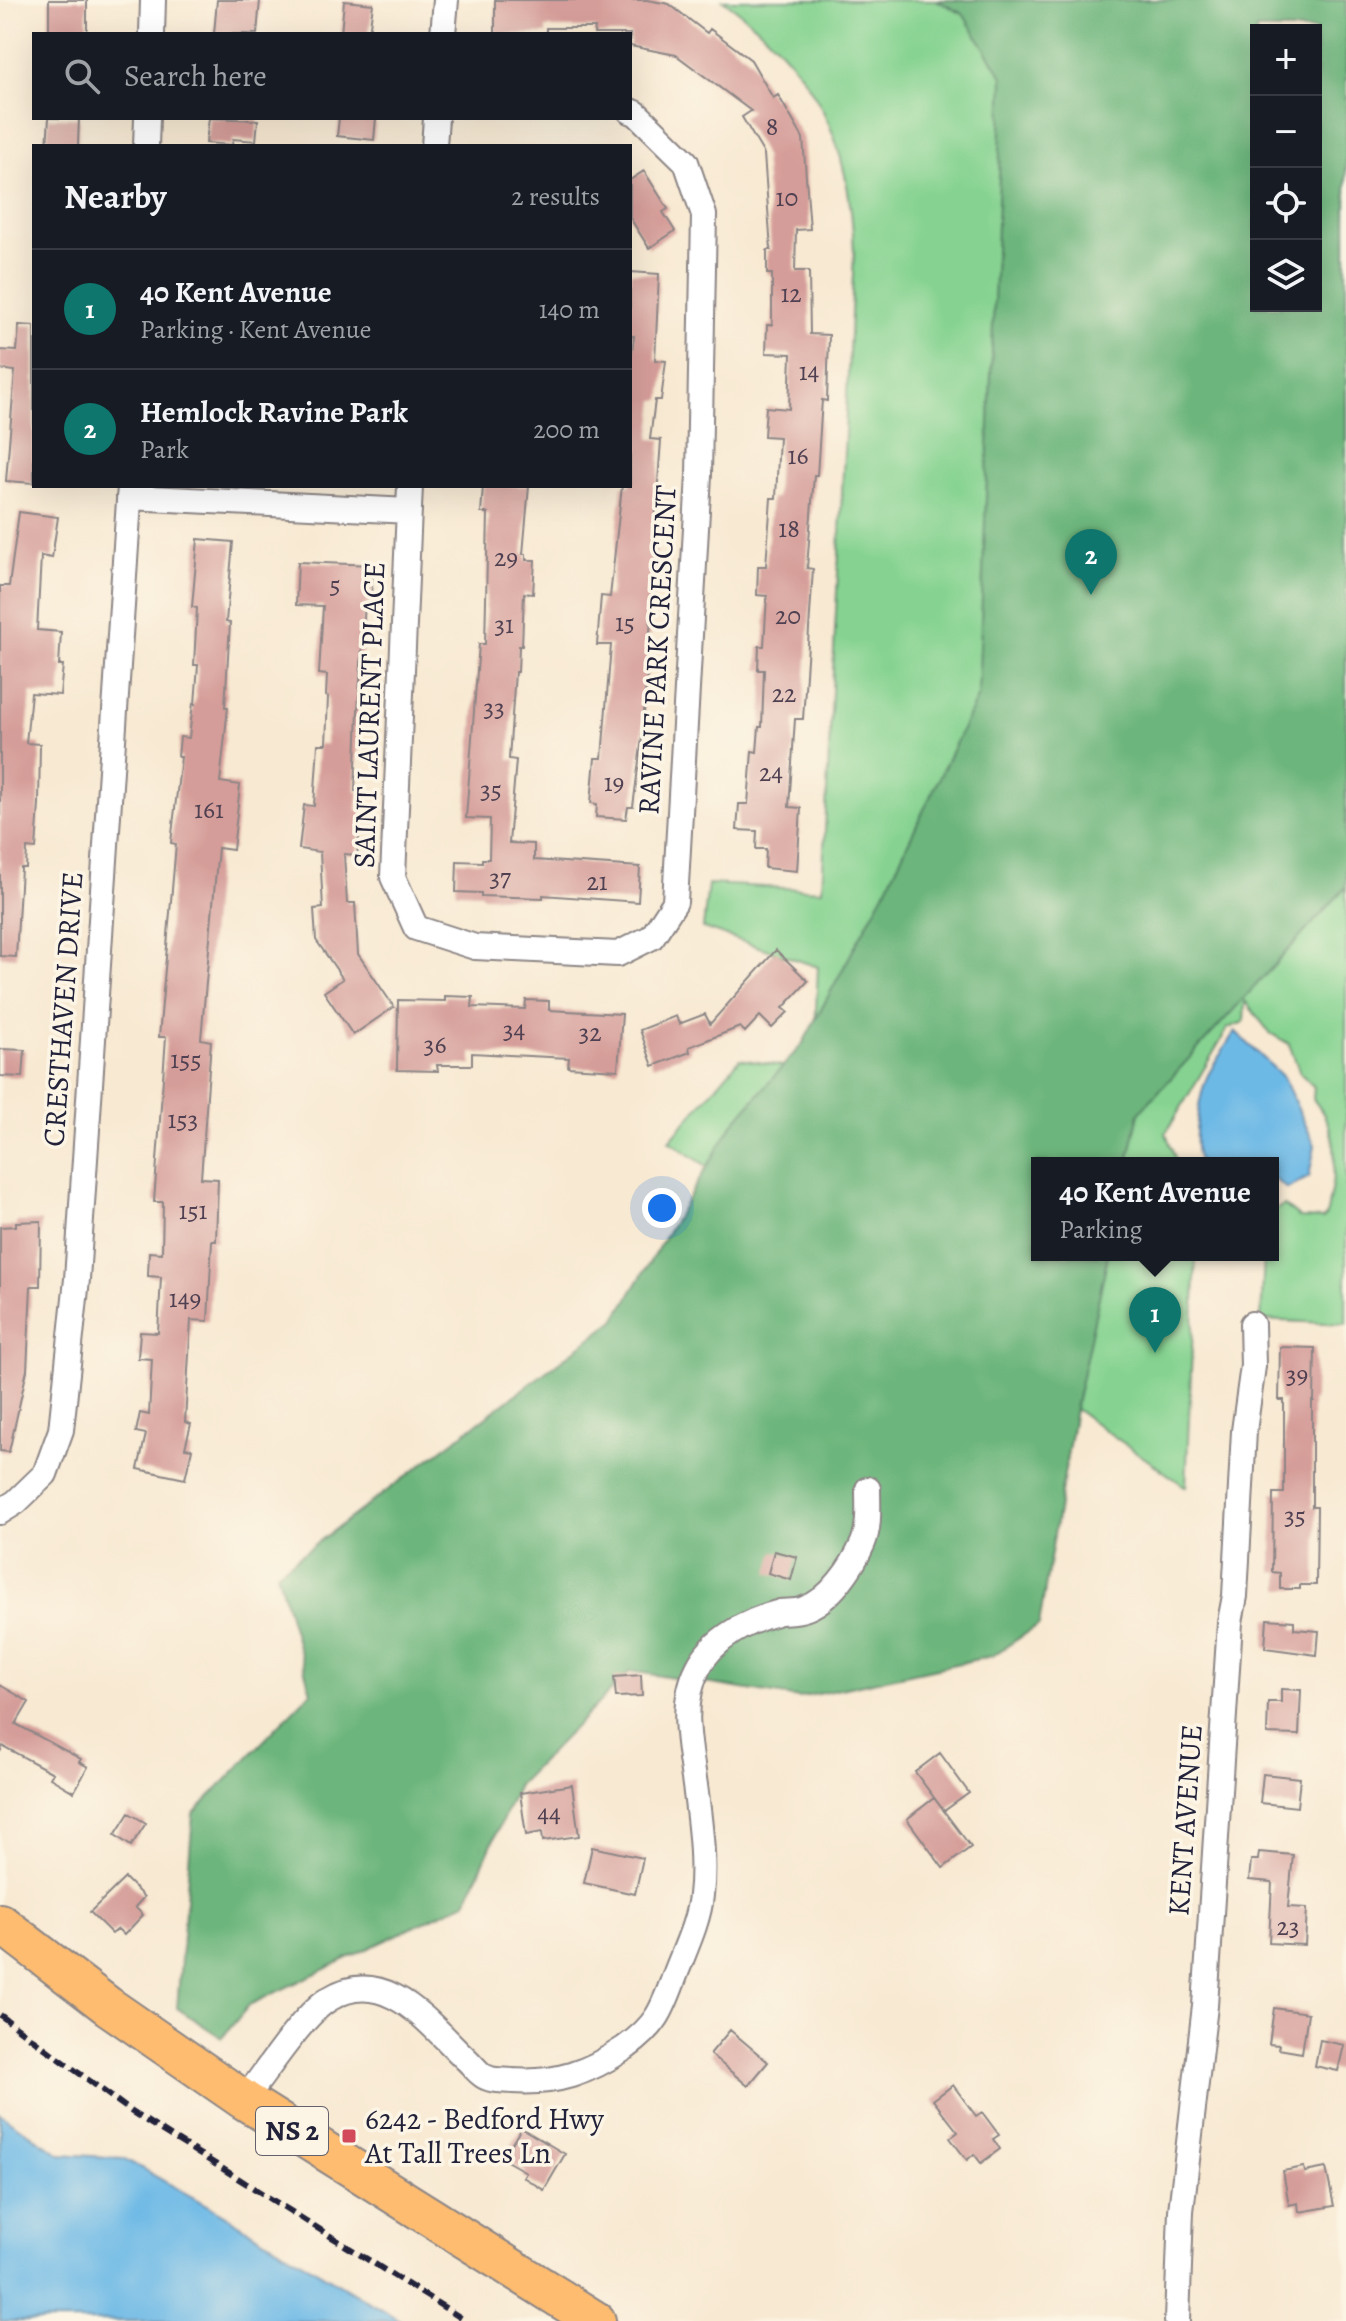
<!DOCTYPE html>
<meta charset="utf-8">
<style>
:root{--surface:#171b24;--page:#20242c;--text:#f1f3f6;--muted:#9ea1a6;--line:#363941;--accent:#0f766e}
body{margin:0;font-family:Alegreya,serif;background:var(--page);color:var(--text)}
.controls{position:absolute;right:24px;top:24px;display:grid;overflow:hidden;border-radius:0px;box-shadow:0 8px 32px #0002}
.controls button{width:72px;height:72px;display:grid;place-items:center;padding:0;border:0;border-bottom:2px solid var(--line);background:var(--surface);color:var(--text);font:40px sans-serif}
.you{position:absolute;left:662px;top:1208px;width:28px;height:28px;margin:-20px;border:6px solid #fff;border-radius:50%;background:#1a73e8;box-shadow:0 0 0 12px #1a73e833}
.badge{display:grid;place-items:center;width:52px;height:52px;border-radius:50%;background:var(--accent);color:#fff;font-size:26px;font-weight:700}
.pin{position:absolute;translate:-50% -66px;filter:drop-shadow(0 2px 4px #0008)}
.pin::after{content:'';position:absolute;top:42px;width:28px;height:24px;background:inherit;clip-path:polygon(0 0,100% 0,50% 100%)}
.popup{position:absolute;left:1031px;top:1157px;width:248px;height:104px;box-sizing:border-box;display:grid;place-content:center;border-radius:0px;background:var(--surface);filter:drop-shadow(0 2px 6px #0005);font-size:26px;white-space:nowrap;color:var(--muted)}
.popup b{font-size:30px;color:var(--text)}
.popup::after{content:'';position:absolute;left:50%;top:100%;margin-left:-16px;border:16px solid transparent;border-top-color:var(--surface)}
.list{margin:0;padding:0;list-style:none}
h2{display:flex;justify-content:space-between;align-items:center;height:104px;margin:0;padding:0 32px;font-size:34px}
h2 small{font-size:26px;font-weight:400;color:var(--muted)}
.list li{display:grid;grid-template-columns:52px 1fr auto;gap:24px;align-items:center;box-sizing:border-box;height:120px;padding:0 32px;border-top:2px solid var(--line)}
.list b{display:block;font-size:30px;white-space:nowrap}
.list p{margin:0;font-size:26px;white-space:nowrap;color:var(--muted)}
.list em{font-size:26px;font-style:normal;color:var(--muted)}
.icon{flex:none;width:44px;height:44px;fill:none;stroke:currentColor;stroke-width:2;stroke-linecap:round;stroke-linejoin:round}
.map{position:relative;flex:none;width:1346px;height:2321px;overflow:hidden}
.search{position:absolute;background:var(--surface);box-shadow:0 8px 32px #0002;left:32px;top:32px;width:600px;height:88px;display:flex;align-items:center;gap:20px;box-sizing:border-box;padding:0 28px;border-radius:0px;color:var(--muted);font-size:30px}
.panel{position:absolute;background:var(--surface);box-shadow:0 8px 32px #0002;left:32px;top:144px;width:600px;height:344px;border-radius:0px}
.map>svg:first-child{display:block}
</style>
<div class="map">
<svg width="1346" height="2321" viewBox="0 0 1346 2321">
<rect width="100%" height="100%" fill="#fcf5e5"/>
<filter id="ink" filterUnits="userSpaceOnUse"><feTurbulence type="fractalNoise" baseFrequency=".0125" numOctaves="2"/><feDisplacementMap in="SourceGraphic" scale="16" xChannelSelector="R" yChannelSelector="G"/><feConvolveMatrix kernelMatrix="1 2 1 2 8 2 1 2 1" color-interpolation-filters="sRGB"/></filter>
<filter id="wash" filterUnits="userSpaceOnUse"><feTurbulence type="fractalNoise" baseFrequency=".006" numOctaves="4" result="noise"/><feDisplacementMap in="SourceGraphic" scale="32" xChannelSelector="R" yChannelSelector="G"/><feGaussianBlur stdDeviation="1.8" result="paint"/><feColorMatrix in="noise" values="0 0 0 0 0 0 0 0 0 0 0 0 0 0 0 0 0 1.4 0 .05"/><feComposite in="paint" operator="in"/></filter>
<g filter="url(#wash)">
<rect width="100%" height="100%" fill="#f8e9d2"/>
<path fill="#86d391" stroke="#547a66" stroke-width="2" fill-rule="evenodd" d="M723,0H1346V1324L1261,1320L1264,1255H1273V1211L1284,1205L1300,1218L1323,1219C1329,1212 1327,1209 1329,1201C1337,1162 1340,1132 1313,1099L1314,1087L1300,1073L1289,1044L1270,1033L1245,1001L1244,1022L1228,1028L1166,1133L1177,1163H1037V1255H1196L1186,1487L1075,1409L669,1141L740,1059L813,1071L818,967L703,928L708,884L822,890L854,254C851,141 816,66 723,0ZM1256,30H1316V306H1256Z"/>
<path fill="#6cb57b" stroke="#476c5b" stroke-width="2" fill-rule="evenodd" d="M936,0H1346V887L1139,1113L1128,1163H1037V1255H1108L1075,1409L1039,1625L992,1656L799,1698L630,1671L518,1785L466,1902L249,2005L222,2038L177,2008L193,1814L311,1692L277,1573L615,1320L732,1125L803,1043L888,885L978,696L1003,77L963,14ZM1256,30H1316V306H1256Z"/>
<path fill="#6db9e6" stroke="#486e90" stroke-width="2" d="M1235,1031L1283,1077L1315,1145L1309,1177L1287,1189L1273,1178V1163H1200C1190,1147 1200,1092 1208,1075C1216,1060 1227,1045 1235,1031Z
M0,2114L60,2154L123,2158L212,2208L401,2321H0Z"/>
<g id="blocks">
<path fill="#d59d99" d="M49,0H87V34H49Z
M217,0H260L257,34H214Z
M495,0H647L669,4L707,33L710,29L751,60L773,98L778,95L803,138L810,229L796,230L795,271H809L810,334L829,335L827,401L822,400L817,475H814L807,568L813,569L803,719H795L789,807L801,808L797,871L765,868L766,849H756L757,831L737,830L739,804H748L752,751L757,752L759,727H762L764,670H758L759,646H764L767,596L757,595L758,566H766L771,498H776L779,437L764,436L766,407L789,409L791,354L766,353L767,325H772V274H767V250H771L764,154L742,117L751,111L676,55L630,46V34H594L595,28H546V34H495Z
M344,1L373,4L369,34H341Z
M49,118H79L78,146H47Z
M209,118L258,120L256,141L233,139L232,145L206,143Z
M339,118H376L374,140L337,136Z
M644,171L668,209L663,212L675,231L649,248L630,218V180Z
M630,272L659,274L655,360L666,361L661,400H655L650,439L661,440L655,525L658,526L642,738L633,807H628L626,819L596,817L597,804L591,803L595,758H602L611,645H597L601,596L610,597L622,486H630V367L634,336H630Z
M19,325L34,326V483L6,481L15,371L0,369V350L17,351Z
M483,486H529L523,554H526V560H535L533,594L524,593L522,646H519L518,672H515L509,759L516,760L509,843L534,844V860L640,867L638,902L543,895V898L481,896V893L456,892L457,861L482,862V859H489L490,819L466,818L479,644H485L488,513H481Z
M19,512L58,517L52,558L41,556L37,630L61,632L59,665H63L60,695L31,693L26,743L40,744L39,804L36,849L27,848L26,868H21L16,957L0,956V586H9Z
M198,539L233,542L226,622L230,623L225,707H228L220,782L240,785L233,850L218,848L201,1039L211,1041L201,1178L218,1179L216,1241H212L208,1321L191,1320L185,1422L191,1424L185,1448L192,1449L185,1479L138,1469L146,1434L136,1432L140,1413L149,1415L152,1359L138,1358L140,1332L158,1333L161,1277L148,1276L149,1252L162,1253L163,1202H154L166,1037H159L176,844L171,843L181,757H178L180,737L189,738L193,703L195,704L198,665H194L197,608L192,607Z
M298,562L373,565L371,603H365L358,711L355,791H359L357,810H362L357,855L344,854L347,903H355L358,954L394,1007L353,1035L324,992L343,979L316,940L314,909L323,908L320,852L299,849L304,805L314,806L318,744H326L328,697L326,696L327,675L319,674L323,606L296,605Z
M776,950L808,981L783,1008L788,1012L772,1028L760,1016L745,1032L740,1027L689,1047L690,1052L653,1066L640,1030L676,1016L679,1024L705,1014L710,1024Z
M445,996L473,997L472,1007L525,1009L526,1000L549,1001V1010L622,1014L618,1070L568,1067L569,1058L472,1053V1065H437L438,1071L397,1070L398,1000L445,1001Z
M0,1049L25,1050L23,1077L0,1076Z
M41,1221L40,1286H31L27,1370L9,1452L0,1451V1227L16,1226V1222Z
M1280,1347L1315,1348L1314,1401H1312V1507H1317L1316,1585H1300V1589H1280V1573L1272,1572L1273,1493H1284V1400H1279Z
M774,1551L797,1557L791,1580L768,1573Z
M1267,1619L1294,1621V1629L1319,1631L1317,1655L1265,1648Z
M641,1675L642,1696L616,1697L614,1677Z
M0,1685L29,1702L16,1724L81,1759L79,1762L88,1767L74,1792L50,1778L53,1773L3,1746L0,1752Z
M1281,1689L1301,1690L1299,1735L1267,1734L1268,1702H1281Z
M940,1753L969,1793L944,1811L915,1772Z
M1263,1774L1300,1778L1297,1807L1260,1803Z
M572,1785L579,1836L543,1841L542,1832L526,1835L520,1793Z
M934,1798L971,1847L943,1868L907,1819Z
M129,1813L146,1823L131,1846L115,1835Z
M592,1847L643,1858L635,1894L584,1883Z
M1259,1852L1293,1855L1288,1907L1307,1908L1305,1945L1269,1943L1272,1882L1249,1880L1251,1860H1258Z
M125,1878L144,1897L135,1907L143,1915L124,1935L118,1929L112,1934L90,1912Z
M1274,2008L1308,2013L1302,2053L1278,2049L1279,2045L1269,2044Z
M730,2030L768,2062L748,2086L710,2054Z
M1320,2040L1344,2045L1338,2071L1315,2066Z
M953,2085L976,2116L982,2112L999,2135L993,2139L1000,2149L981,2163L974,2154L967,2160L950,2138L958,2132L933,2100Z
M521,2128L565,2154L544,2190L523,2177L526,2172L503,2159Z
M1304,2167L1305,2172L1326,2168L1334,2206L1299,2212L1298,2203L1289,2205L1283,2171Z"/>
</g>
</g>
<g filter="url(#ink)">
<use href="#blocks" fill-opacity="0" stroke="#8d8686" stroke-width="2"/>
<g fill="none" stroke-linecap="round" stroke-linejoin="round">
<defs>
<path id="street" d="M152,34L153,0
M443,34L446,0
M146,146L147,118
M434,146L436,118
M410,486L393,877L416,928L475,947L618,954L652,937L675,902L699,475L704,215L686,162L636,113L630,111
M129,497L409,511
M0,1512L16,1502L45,1474L61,1430L77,1279L130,486
M244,2100C265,2074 303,2014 329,1999C385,1964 429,2024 465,2058C472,2064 480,2076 488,2078C494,2081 505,2080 512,2081C556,2084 588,2073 625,2048C660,2023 663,2007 677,1970C686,1947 699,1919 701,1895C705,1863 700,1825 696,1793C691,1751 678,1707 698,1668C713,1638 749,1620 780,1612C788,1611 797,1612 804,1609C830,1601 853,1566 863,1543C870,1526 868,1506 868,1489
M1177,2321L1181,2211L1205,2006L1230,1622L1235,1596L1244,1431L1253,1366L1252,1324"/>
<path id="primary" d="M0,1923L108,2006L244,2100L596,2321"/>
</defs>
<use href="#street" stroke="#8d8686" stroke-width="28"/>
<use href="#primary" stroke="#8d8686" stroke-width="42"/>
<use href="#street" stroke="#fff" stroke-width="24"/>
<use href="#primary" stroke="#fdbc70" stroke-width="38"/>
<path stroke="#22223b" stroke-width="6" stroke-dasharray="12 6" stroke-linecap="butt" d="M0,2015L132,2112L466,2321"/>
</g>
</g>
<rect fill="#d1495b" stroke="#fcf5e5" stroke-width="3" x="341" y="2128" width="16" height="16" rx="4"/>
<g text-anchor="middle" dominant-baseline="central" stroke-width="7" stroke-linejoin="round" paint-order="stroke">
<g font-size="26" fill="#4f4152">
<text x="772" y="126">8</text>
<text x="787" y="197">10</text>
<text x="791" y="293">12</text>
<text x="809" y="371">14</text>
<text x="798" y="455">16</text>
<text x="789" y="528">18</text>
<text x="506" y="557">29</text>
<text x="335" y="584">5</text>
<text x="788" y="615">20</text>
<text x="625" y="622">15</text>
<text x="504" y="624">31</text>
<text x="784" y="693">22</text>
<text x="494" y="707">33</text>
<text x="771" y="772">24</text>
<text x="614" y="782">19</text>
<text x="491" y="789">35</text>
<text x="209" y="809">161</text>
<text x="500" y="877">37</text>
<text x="597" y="881">21</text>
<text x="514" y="1029">34</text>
<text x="590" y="1032">32</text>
<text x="435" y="1044">36</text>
<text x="186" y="1059">155</text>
<text x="183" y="1119">153</text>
<text x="193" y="1210">151</text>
<text x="185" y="1298">149</text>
<text x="1297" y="1374">39</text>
<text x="1295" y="1515">35</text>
<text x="549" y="1813">44</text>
<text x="1288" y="1926">23</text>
</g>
<rect fill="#fcf5e5" stroke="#63616e" stroke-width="2" x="256" y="2107" width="72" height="48" rx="6"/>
<g font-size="28" font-weight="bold" fill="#22223b">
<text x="292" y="2131">NS 2</text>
</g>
<g font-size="30" fill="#22223b" stroke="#fcf5e5">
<text transform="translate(657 650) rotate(-87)">RAVINE PARK CRESCENT</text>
<text transform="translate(369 715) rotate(-88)">SAINT LAURENT PLACE</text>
<text transform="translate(63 1009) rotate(-86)">CRESTHAVEN DRIVE</text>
<text transform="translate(1185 1820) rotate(-86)">KENT AVENUE</text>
</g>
<g font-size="30" fill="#22223b" stroke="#fcf5e5" text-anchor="start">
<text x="365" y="2119">6242 - Bedford Hwy<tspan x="365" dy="34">At Tall Trees Ln</tspan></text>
</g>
</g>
</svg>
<div class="controls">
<button>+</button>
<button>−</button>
<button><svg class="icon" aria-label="locate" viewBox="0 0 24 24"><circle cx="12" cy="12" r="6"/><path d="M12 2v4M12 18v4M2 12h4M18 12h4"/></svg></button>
<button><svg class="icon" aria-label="layers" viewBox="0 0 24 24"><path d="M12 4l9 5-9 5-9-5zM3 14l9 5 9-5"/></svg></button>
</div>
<div class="you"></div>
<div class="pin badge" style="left:1155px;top:1353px">1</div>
<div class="popup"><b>40 Kent Avenue</b>Parking</div>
<div class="pin badge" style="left:1091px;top:595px">2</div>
<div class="search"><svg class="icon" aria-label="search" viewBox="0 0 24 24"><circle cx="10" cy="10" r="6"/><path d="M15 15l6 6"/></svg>Search here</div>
<section class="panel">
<h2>Nearby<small>2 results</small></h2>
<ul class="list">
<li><span class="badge">1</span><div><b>40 Kent Avenue</b><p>Parking · Kent Avenue</p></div><em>140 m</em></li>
<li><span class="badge">2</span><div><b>Hemlock Ravine Park</b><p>Park</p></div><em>200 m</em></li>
</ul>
</section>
</div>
